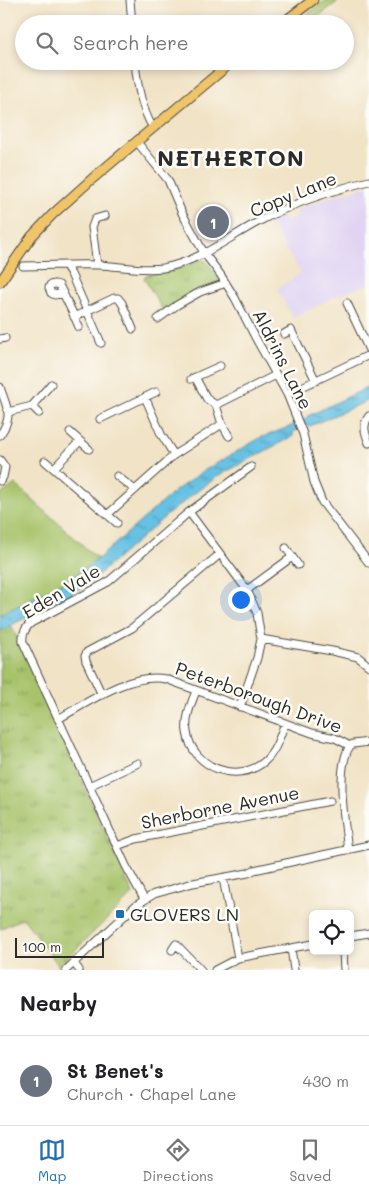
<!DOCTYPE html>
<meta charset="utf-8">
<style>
:root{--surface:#fff;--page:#f2f2f2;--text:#202124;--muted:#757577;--line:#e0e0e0;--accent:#1f6fb2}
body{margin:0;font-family:Mali,sans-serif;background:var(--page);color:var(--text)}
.controls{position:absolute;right:15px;bottom:15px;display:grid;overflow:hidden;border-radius:8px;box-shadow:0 2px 8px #0003}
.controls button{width:45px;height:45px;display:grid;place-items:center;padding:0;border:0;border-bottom:1px solid var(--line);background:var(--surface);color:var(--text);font:25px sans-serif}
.scale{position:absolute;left:15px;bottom:12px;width:89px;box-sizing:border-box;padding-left:5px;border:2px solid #2b2b2b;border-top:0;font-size:14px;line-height:18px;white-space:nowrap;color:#2b2b2b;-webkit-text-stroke:4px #fdfcf7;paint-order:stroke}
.you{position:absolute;left:240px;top:599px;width:18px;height:18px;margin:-12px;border:4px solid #fff;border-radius:50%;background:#1a73e8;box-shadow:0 0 0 8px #1a73e833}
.badge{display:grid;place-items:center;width:32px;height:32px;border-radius:50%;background:var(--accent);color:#fff;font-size:16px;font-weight:700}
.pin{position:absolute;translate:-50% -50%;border:2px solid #fff;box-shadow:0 1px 5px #0006}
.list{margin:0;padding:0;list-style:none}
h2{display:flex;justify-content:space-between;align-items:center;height:65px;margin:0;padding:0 20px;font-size:21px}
h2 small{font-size:16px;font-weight:400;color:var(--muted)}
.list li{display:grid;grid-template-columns:32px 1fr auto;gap:15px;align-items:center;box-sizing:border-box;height:90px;padding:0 20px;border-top:1px solid var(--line)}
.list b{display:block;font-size:19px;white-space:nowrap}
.list p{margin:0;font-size:16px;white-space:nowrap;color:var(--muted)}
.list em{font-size:16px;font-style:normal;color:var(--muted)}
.icon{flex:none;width:28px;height:28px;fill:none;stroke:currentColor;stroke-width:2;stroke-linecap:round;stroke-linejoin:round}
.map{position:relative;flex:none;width:369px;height:970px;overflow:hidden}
.search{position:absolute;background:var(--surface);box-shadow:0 2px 8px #0003;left:15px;right:15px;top:15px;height:55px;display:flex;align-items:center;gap:12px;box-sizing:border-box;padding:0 18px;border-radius:28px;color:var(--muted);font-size:19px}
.sheet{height:155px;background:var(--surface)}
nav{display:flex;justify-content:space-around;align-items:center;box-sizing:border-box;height:70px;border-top:1px solid var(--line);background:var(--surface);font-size:14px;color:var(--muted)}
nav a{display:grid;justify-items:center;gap:2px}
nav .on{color:var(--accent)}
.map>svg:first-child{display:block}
</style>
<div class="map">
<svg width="369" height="970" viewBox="0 0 369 970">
<defs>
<pattern id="park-tufts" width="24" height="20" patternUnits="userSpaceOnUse" patternTransform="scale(1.25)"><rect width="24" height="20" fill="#a7c36a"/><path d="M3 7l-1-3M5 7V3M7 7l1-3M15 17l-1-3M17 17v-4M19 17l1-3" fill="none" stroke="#889f57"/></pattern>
<pattern id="water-ripples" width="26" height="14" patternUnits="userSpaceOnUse" patternTransform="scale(1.25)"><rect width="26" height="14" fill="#66c1e3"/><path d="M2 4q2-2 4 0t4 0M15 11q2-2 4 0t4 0" fill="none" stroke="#549db8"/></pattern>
</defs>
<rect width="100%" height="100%" fill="#fdfcf7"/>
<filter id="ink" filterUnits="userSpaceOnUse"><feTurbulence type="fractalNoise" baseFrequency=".02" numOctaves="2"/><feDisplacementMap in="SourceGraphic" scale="10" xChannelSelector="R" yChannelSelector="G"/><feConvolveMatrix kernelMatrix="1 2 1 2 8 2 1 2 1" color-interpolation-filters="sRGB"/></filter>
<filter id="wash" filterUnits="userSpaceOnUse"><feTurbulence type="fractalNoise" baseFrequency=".0096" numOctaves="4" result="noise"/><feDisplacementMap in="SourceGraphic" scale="20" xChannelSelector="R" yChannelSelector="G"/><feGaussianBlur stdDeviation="1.12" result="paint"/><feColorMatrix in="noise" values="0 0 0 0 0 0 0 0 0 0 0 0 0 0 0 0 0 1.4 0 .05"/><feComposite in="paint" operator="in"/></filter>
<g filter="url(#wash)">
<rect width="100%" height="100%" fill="#f1e3c6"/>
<path fill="#e1d4f3" d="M369,186V284L336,296L293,318L277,289L301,273L268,221L279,216L282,217L286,222L298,215L296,210L327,198Z"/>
<path fill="#a7c36a" stroke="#69774a" d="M326,0H340L308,24H293Z
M15,484L98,559L66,582L0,615V495Z"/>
<path fill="url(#park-tufts)" stroke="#69774a" d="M200,260L206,261L221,282L165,314L144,278L146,275L173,271Z
M11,625L133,894L59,966L23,918L0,929V631Z"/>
<path fill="url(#water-ripples)" stroke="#487687" d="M369,387V400L310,426H305L293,432V436L218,476L196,492L167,515L90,582L77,591L0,631V615L75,576L98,559L175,491L202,472L260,438L302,422L308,416Z"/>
</g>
<g filter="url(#ink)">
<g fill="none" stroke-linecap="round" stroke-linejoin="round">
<defs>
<path id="minor" d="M130,0L132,24
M135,61C137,85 141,108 153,128
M137,142L168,180L182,213L204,253L220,274L235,298L255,337L287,394L303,434L314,482L322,502L369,563
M97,265L92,227L95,219L105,216
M23,266C48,266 74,264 99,265C120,266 142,271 163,268C198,262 228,238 258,222C290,204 334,190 369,181
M66,266L71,274L101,343
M63,293L55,295L51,293L49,288L50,285L55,284L59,285C66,299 73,313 79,327
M347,303L369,350
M74,317L114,298H118L122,303L133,329
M158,319L177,305L200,292L226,283
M284,334L291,330L316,381
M0,339L5,338
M195,377L207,399L216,405L222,424L229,436
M191,379L220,366
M0,387C7,409 14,415 0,435
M287,394L369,355
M145,397L161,434L174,455
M216,405L276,375
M32,406L39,413
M8,412L32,406L51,384
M369,416C362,425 365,433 369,443
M100,419L156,392
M70,432L89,449
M0,460L5,467L3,477L0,481
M45,461L117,523
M54,468L80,441
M117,476L135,490
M189,512L247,590L257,613L261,639L257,658L240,707
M107,515L174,455L222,424
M286,548L298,565
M247,590L292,557
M261,639L332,651L358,657L369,666
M196,691C191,704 185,718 187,732C192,768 238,785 265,761C276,751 280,736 285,723
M102,695L86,661L85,656L87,652L132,628L220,554
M58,719C89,702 130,672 166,679L312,733L335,738L350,746
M350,746L353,744L369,742
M89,786L138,763
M117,846L136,839L330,801
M348,850C345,824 335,768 350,746
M223,878L238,958
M144,899L126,866L23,642C22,634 25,628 31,623L108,582L189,512L251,467
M350,936L369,933
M291,948L294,970
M172,950L176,944L201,970
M343,951L344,970
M74,963L79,970
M66,970L135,906L154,894L193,883L248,873L254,870L369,845
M215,970L238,958L313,944"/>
<path id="major" d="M281,24L313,0
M0,282L32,236L53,214L92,179L233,61"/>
</defs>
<use href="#minor" stroke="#494742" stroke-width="9"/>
<use href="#major" stroke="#494742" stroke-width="11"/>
<use href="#minor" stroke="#fff" stroke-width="7"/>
<use href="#major" stroke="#f0c469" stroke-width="9"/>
</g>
</g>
<rect fill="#1f6fb2" stroke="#fdfcf7" stroke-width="2" x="115" y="909" width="10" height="10" rx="2.5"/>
<g text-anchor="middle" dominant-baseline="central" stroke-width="5" stroke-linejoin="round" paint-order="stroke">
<g font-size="18" fill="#2b2b2b" stroke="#fdfcf7">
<text transform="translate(293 194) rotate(-22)">Copy Lane</text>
<text transform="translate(283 359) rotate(63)">Aldrins Lane</text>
<text transform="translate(61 591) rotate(-31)">Eden Vale</text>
<text transform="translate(259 697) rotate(20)">Peterborough Drive</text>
<text transform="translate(220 807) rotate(-11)">Sherborne Avenue</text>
</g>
<g font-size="18" fill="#2b2b2b" stroke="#fdfcf7" text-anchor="start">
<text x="130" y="914">GLOVERS LN</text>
</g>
<g font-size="22" font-weight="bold" letter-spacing="1" fill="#2b2b2b" stroke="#fdfcf7">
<text x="231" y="157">NETHERTON</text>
</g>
</g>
</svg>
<div class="controls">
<button><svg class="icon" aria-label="locate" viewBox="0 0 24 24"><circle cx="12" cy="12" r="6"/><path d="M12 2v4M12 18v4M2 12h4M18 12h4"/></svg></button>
</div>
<div class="scale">100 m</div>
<div class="you"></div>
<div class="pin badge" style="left:213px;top:222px;background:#6b7280">1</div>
<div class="search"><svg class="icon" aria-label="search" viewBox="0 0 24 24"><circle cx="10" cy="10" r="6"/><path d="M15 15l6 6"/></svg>Search here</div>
</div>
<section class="sheet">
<h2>Nearby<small></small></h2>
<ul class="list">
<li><span class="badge" style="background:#6b7280">1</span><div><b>St Benet's</b><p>Church · Chapel Lane</p></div><em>430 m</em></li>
</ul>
</section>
<nav>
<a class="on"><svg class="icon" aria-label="map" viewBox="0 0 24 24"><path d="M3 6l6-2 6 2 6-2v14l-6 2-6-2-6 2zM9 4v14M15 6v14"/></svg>Map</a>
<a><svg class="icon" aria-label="directions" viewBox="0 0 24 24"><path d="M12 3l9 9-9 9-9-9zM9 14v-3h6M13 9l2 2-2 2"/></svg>Directions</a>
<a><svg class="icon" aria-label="saved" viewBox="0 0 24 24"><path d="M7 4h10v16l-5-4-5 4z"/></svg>Saved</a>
</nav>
